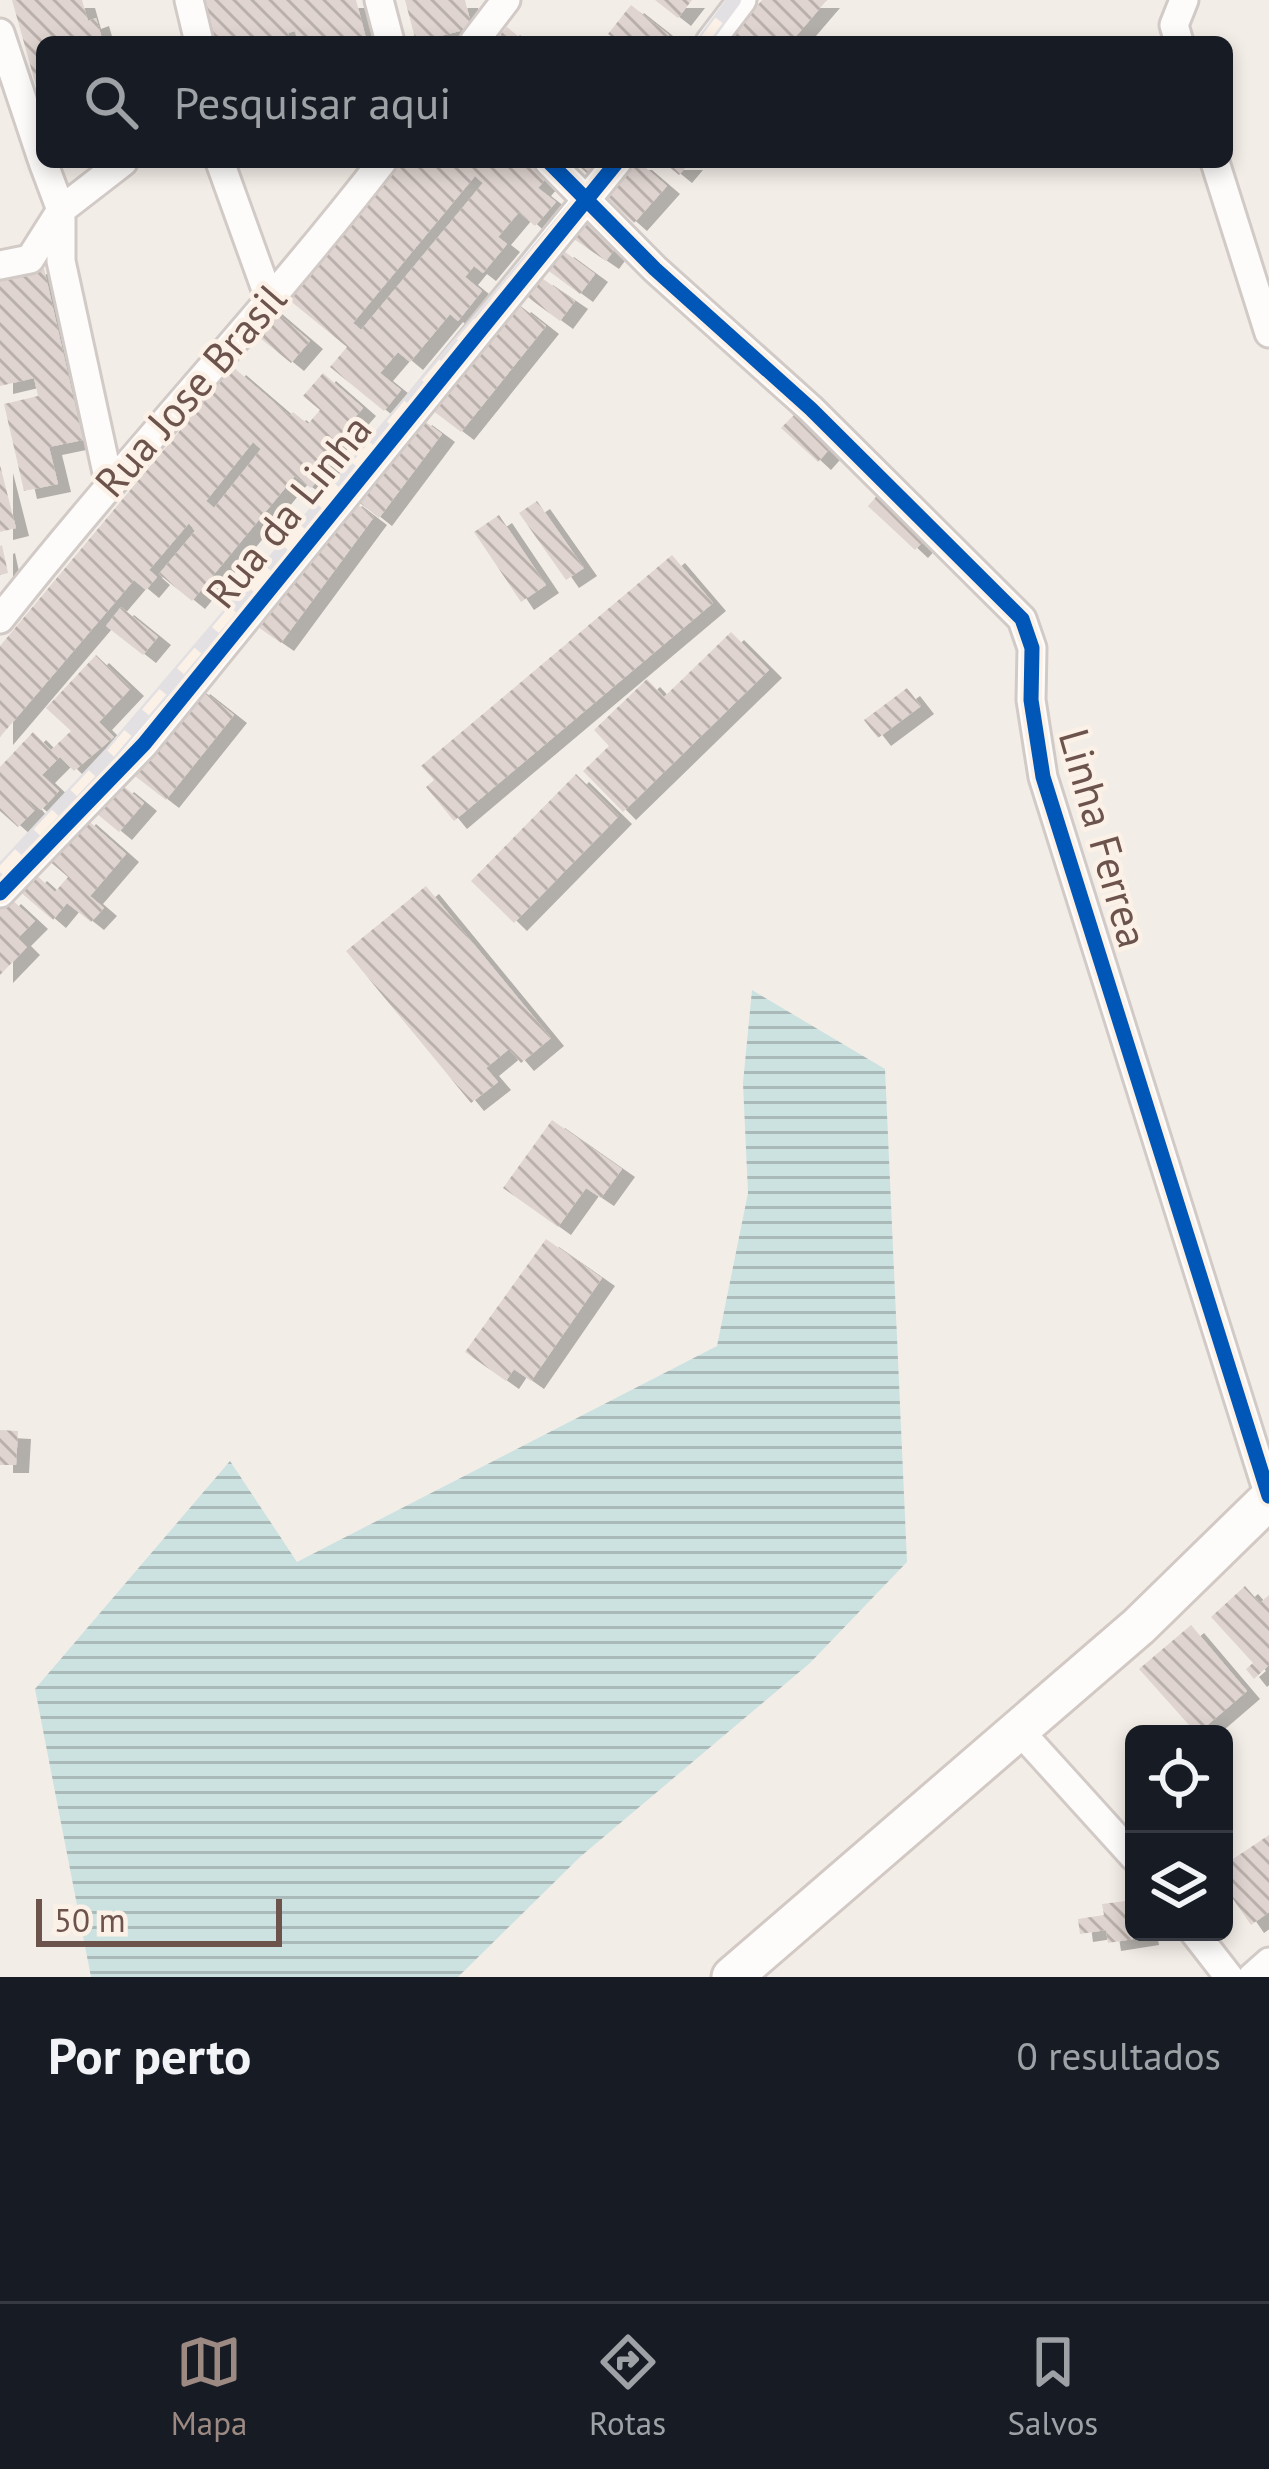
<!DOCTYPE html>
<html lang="pt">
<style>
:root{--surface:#171b24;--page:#20242c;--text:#f1f3f6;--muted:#9ea1a6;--line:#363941;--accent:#9b8982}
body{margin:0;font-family:"PT Sans",sans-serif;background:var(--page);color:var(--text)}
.controls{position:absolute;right:36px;bottom:36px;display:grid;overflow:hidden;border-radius:18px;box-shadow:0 6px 18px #0003}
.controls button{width:108px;height:108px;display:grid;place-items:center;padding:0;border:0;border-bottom:3px solid var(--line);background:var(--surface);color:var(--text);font:60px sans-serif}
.scale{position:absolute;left:36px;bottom:30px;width:246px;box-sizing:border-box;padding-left:12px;border:6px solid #6c534c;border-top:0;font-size:33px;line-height:42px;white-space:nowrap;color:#6c534c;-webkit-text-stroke:9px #fcf1e7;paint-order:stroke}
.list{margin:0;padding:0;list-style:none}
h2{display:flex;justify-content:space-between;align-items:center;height:156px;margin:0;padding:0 48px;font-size:51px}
h2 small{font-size:39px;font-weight:400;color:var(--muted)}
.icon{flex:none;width:66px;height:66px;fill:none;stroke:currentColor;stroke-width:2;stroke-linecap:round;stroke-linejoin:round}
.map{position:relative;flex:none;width:1269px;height:1977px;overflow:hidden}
.search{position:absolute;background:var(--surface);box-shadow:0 6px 18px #0003;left:36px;right:36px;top:36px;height:132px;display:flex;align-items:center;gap:30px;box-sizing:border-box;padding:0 42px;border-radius:18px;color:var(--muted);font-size:45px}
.sheet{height:324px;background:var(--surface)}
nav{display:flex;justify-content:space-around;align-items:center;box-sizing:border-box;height:168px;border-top:3px solid var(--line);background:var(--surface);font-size:33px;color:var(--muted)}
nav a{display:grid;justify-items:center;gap:6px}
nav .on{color:var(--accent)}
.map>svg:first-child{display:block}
</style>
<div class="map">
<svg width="1269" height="1977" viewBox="0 0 1269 1977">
<defs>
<pattern id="water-rules" width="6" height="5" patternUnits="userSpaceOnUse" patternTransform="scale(3)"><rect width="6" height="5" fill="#cbe2e1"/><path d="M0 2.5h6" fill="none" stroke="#a9bab9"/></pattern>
<pattern id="building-back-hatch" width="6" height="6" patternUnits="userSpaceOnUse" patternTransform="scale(3)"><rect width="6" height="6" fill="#dfd4d0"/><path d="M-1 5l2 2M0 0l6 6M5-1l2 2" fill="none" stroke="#b9afab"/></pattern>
<filter id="shadow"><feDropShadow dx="13" dy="8" stdDeviation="0" flood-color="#0004"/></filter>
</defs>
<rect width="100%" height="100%" fill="#f3ede7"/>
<path fill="url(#water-rules)" d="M752,990L885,1069L907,1562L810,1663L580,1857L458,1977H91L35,1689L230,1461L297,1562L717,1346L748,1193L743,1083Z"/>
<path fill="url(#building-back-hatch)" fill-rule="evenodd" filter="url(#shadow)" d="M12,0H82L88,21L96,18L103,42H42V107Z
M199,0H356L367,42H298L295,31L288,33L291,42H210Z
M405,0H465L472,28L436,37L438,42H416Z
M655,0H692L678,18Z
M762,0H827L791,42H727Z
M631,5L669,35L663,42H619L608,34Z
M507,27L525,42H494Z
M401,162H532L549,175L538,188L556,202L535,226L519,212L498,237L507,244L483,273L474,266L465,277L482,291L458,321L450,314L410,362L398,352L380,373L401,390L384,411L330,367L347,347L288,299ZM475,176L483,183L361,330L353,323Z
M574,162H598L588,174Z
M625,162H639L667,186L634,223L599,192Z
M663,162H690L679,175Z
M586,217L620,242L606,261L571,237Z
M561,249L595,274L580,294L546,269Z
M43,264L83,440L49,447L58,484L24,491L4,404L38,396L34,378L0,386V274Z
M540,277L575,301L560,321L526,296Z
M518,304L546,326L461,432L432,410Z
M269,306L310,341L291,363L249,329Z
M233,367L290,416L293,412L308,424L320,410L303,396L323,373L363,408L332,444L342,452L311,488L295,476L192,601L159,574L195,531L189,523L149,570L157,577L146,590L134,580L0,737V646ZM253,442L261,449L214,508L206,501Z
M798,411L834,444L818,462L781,428Z
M419,417L442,434L379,518L356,500Z
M0,465L16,528L0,532Z
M881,491L928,536L915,550L868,506Z
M349,498L374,517L281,643L255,625Z
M537,501L584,568L566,580L519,513Z
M499,515L546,585L521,602L474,532Z
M2,545L8,573L0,575V546Z
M672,555L713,603L454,821L426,787L434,780L421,766Z
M121,607L158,637L143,655L106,626Z
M731,632L769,670L623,812L583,771L609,746L594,730L647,679L664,697Z
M96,655L131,688L99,722L114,737L74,771L60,757L42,775L59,791L41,810L24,795L35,810L18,827L0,811V767L33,732L51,750L71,731L46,708Z
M197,686L234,715L166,800L135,776Z
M907,688L921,706L878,738L864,720Z
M576,774L619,816L514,923L471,881Z
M121,784L144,803L119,832L96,813Z
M83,816L126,854L90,896L104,908L91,922L67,903L53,920L19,891L34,873L55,892L68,877L47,859Z
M426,886L551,1038L521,1063L509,1049L486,1068L498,1082L471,1103L346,951Z
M8,896L35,921L18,938L27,947L0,975V904Z
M552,1120L622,1169L601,1198L586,1188L558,1227L503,1188Z
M546,1239L602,1278L531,1381L514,1369L506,1381L465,1352Z
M0,1430L18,1431L16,1465H0Z
M1245,1586L1260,1603L1269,1595V1665L1254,1679L1246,1669L1253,1663L1211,1617Z
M1191,1625L1247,1691L1197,1734L1139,1669Z
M1269,1835V1912L1251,1925L1224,1886V1865Z
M1134,1900V1932H1145L1146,1937L1108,1943L1106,1930L1080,1934L1078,1919L1104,1915L1102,1904Z"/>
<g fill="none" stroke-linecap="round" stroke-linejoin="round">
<defs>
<path id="minor" d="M189,0L199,42
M379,0L390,42
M0,33L42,159
M474,42L506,0
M710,42L742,0
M1179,42L1174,25L1184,0
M43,162L61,210V261L109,482
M220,162L269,298
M549,162L655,269L811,409L1022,619L1032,648L1031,700L1043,777L1269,1496
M1215,162L1269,333
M0,265L30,259L61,210L123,162
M0,619C123,463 260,319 382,162
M0,893L144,744L617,162
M1018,1729L1134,1857
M1194,1932L1229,1977
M1252,1977L1269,1962"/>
<path id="secondary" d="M732,1977L1139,1626L1269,1499"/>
</defs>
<use href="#minor" stroke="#d2cac6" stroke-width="33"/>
<use href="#secondary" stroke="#d2c8c4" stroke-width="45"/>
<use href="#minor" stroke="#fdfcfb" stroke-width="27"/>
<use href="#secondary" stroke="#fdfcfb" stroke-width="39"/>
<defs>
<path id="rail" d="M703,42L734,0
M0,872L111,753L613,162"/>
</defs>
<use href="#rail" stroke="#e2e0e2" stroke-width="14"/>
<use href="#rail" stroke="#fcf1e7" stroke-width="9" stroke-dasharray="27" stroke-linecap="butt"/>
<defs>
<path id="cycleway" d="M549,162L655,269L811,409L1022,619L1032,648L1031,700L1043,777L1269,1496
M0,893L144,744L617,162"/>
</defs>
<use href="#cycleway" stroke="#fcf1e7" stroke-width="22"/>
<use href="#cycleway" stroke="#0057b8" stroke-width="15"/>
</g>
<g text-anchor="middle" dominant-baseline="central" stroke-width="9" stroke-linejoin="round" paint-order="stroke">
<g font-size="42" fill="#6c534c" stroke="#fcf1e7">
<text transform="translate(190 390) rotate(-49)">Rua Jose Brasil</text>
<text transform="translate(288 511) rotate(-51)">Rua da Linha</text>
<text transform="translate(1104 838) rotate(74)">Linha Ferrea</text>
</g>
</g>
</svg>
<div class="controls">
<button><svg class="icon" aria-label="locate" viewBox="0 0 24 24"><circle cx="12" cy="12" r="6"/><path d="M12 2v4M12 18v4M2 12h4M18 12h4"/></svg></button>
<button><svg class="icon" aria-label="layers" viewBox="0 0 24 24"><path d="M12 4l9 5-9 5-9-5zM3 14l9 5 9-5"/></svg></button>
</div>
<div class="scale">50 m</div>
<div class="search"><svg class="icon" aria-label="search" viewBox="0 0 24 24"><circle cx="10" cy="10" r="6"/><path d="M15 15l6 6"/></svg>Pesquisar aqui</div>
</div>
<section class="sheet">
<h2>Por perto<small>0 resultados</small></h2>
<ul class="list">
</ul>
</section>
<nav>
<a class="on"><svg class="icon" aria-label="map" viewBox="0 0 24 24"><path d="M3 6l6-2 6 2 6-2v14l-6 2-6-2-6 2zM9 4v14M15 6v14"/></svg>Mapa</a>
<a><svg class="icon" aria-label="directions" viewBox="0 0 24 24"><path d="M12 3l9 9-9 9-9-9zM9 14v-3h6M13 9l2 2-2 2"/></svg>Rotas</a>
<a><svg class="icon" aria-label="saved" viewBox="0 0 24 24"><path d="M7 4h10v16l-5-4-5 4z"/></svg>Salvos</a>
</nav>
